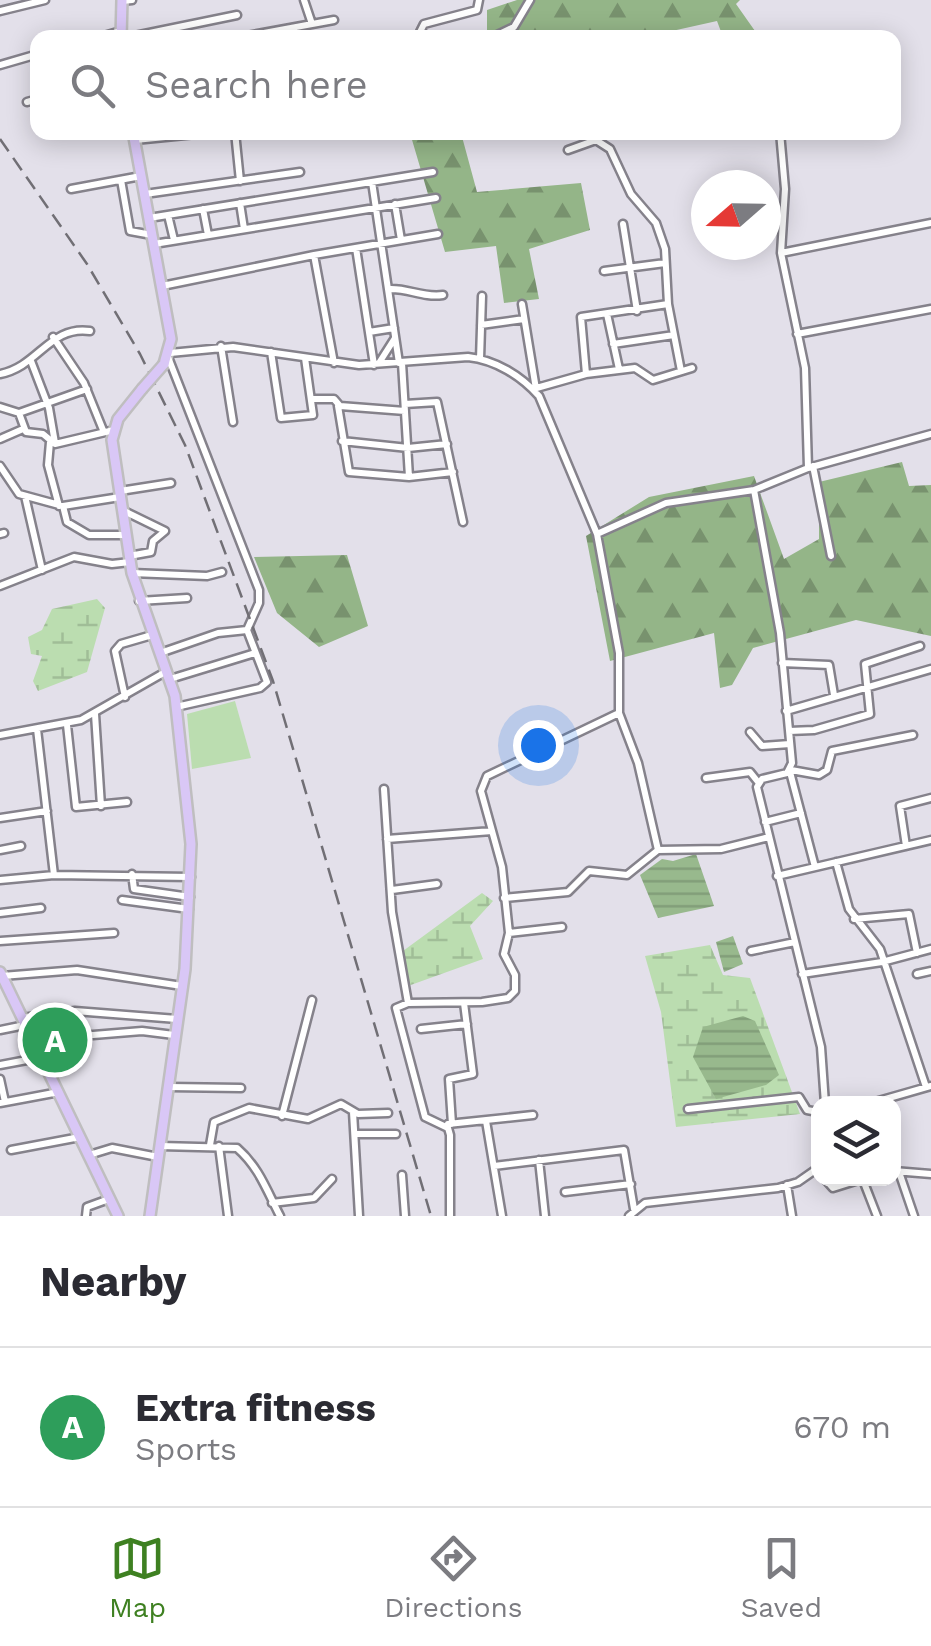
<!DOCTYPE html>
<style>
:root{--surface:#fff;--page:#f7f7f7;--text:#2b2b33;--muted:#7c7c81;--line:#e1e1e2;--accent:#3e8021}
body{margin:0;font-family:"Work Sans",sans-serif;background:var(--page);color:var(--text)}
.controls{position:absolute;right:30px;bottom:30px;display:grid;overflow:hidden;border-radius:20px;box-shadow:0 5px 25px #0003}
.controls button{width:90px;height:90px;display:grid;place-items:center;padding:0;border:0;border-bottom:2px solid var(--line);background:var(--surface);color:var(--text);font:50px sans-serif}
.compass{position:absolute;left:691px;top:170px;width:90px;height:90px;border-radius:50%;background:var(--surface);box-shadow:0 5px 25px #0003;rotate:250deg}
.you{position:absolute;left:538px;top:745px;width:35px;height:35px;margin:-25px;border:8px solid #fff;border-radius:50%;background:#1a73e8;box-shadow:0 0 0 15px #1a73e833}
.badge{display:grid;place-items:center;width:65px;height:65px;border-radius:50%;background:var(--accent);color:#fff;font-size:32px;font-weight:700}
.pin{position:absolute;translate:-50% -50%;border:5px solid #fff;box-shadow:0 2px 10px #0006}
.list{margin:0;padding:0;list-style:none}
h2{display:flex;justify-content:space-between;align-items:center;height:130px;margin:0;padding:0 40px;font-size:42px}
h2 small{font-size:32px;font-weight:400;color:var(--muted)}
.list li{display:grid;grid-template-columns:65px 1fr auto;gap:30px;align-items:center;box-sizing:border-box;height:160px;padding:0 40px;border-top:2px solid var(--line)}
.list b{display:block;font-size:38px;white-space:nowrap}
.list p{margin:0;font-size:32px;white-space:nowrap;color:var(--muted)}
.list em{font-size:32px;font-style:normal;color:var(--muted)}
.icon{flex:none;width:55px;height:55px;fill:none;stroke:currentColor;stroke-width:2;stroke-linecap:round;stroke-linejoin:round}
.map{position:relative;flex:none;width:931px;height:1216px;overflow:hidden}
.search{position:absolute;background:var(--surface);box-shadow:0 5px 25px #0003;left:30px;right:30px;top:30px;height:110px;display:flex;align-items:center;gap:25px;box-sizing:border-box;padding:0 35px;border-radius:20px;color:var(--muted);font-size:38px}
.sheet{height:290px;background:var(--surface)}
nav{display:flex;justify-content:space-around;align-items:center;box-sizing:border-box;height:140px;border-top:2px solid var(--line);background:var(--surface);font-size:28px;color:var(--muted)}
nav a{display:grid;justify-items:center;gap:5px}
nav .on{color:var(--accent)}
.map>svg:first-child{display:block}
</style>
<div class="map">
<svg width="931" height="1216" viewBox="0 0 931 1216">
<defs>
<pattern id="forest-firs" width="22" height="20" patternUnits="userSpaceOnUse" patternTransform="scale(2.5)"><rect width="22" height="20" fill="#94b588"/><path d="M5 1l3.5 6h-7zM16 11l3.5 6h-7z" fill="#78926e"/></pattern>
<pattern id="wetland-marsh" width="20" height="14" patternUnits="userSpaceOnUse" patternTransform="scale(2.5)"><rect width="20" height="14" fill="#bbddb0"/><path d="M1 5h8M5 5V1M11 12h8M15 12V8" fill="none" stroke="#a0bd97"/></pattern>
<pattern id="water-rules" width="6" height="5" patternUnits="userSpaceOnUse" patternTransform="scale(2.5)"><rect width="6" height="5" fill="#98b98d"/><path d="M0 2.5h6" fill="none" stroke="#829e79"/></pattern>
</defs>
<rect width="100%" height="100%" fill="#e3e0ea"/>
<path fill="url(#forest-firs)" d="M517,0H740L736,4L755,31L743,37H723L717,21L645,37H487V10Z
M410,133H461L477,192L581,183L590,230L529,249L539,299L504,303L496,246L445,252Z
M902,462L909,486L931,485V636L856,620L753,648L732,685L720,688L714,633L610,661L586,536L649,497L754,476L784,559L819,539V482Z
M347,555L368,626L319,647L277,613L254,557Z"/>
<path fill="url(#wetland-marsh)" d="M97,599L105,608L87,672L38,691L33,681L42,656L31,654L28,637L42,630L52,609Z
M482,893L493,901L470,926L483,959L408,986L400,959L403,951Z
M710,945L723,975L750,978L800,1114L676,1127L661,1012L645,956Z"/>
<path fill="#bbddb0" d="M235,701L251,758L192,769L187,714Z"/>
<path fill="url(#water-rules)" d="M696,854L714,906L658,918L640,875L662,859L673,861Z
M733,936L743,964L724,972L716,942Z
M743,1016L755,1021L779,1075L766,1085L716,1099L693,1057L703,1027Z"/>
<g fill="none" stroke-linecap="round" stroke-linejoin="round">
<defs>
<path id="minor" d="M304,0L312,24
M122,1L132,0
M0,11L45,0
M97,38L121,31
M125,38L237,15
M236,38L334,20
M417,38L424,24L477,10L479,0
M491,38L514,27L530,0
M0,65L38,54
M27,102L38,99
M235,132L240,181
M292,132H318
M780,132L785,189L781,253L805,368L808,468
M135,140L216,132
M121,180L130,231L152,235
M372,182L399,363
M71,189L141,176
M145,194L300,172
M240,203L244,229
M395,204L401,240
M203,209L208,235
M168,215L174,240
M149,218L433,172
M623,224L637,311
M154,244L436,198
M356,248L374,365
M781,253L931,223
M604,271L665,263
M162,286L314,255
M389,289C409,288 422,298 443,295
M522,304L536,389
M668,304L681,371
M607,314L619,369
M481,325L524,319
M369,332L394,328
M797,334L931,309
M53,337L84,383L103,430
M613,344L674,335
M221,346L233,422
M271,352L281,418L313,415L305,358
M170,353L233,347L359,365L468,357C496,360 521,376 539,396L597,534L619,653V713L487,776L481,791L502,867L509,933L504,954L515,975V991L508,998L482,1002L408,1003L396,1008L425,1117L448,1128L450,1135V1216
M168,357L259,590V603L247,630L267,682L260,688L176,707
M480,359L482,296
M31,361L49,408L55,443
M334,363L314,255L438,234
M379,363L395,338
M402,363L409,477
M0,374C38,367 50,325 90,331
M586,374L635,368L653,380L692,368
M533,389L586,374L581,317L668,304L665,249L656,223L631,194L610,149L596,140L568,150
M311,399H334L340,406L405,411
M405,404L437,402L463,522
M338,406L349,472L409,477L453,472
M0,407L19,413L26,432L43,434L55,444L114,430
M19,413L87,389
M0,439L23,429
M342,441L408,448L447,444
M50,442L48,465L59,506
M0,466L19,494L63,506L120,497
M813,466L831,556
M754,490L780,633L792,763L787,773L762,779L757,787L821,1047L825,1104
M120,491L171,483
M25,496L42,570
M63,506L67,522L89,535H126
M122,510L165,531L153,541L151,552L129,556
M0,534L4,533
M597,534L666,503L754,490L808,468L931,434
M132,573L207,576L222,572
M0,586L74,557L112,564L130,562
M139,601L187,598
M160,653L218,633L247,630
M782,663L829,665L834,695
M170,679L255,653
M125,697L115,651L121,644L152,635
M786,711L931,669
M619,713L638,763L658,850
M95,714L101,806
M67,725L76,807L127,802
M37,729L54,875
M789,731L814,730L870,714L865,664L920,646
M750,732L762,746L790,744
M0,735L81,720L167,671
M791,770L819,775L827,770L832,751L913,735
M790,772L815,867
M706,778L750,772L758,782
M384,789L392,912L408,1003
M0,818L47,811
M765,822L801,813
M387,839L492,831
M906,846L900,806L931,798
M0,850L21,846
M836,862L849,909L880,949L926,1087
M132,874L134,889L190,897
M777,876L931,840
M0,880L54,875L191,877
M392,890L437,884
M504,898L568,892L589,871L627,875L658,850L721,849L769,837
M122,900L189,909
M0,913L41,908
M854,919L909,914L917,953
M509,933L562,927
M0,941L114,933
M751,951L795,942
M802,974L882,962L931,949
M917,974L931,971
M2,976L77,970L182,986
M22,1018L75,1011L177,1019
M421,1029L467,1024
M0,1030L25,1025
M32,1040L142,1031L174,1035
M0,1065L43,1057
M0,1079L5,1102
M169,1087L241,1088
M0,1103L59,1092
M868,1104L931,1086
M688,1109L799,1097L807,1110L818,1112
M353,1112L359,1216
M282,1116L312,1000
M486,1121L502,1216
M448,1124L533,1115
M452,1124L449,1079L473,1074L464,1003
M355,1134H396
M210,1145L214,1122L249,1108L308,1119L341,1104L358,1114L388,1113
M160,1146L237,1148C259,1167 267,1191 280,1216
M219,1146L228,1216
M11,1150L80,1137
M89,1155L112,1148L158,1157
M539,1160L545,1216
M494,1166L624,1150L634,1209
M894,1171L931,1174
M899,1172L914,1216
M402,1175L405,1216
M824,1178L833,1188L865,1178
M863,1180L877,1216
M787,1185L792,1216
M565,1192L631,1184
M272,1203L314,1198L332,1179
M86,1216L87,1207L109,1199
M629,1216L645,1203L778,1188L798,1182L818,1168"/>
<path id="major" d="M121,38L122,0
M133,132L171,339L164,364
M142,389L118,419L112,440L132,573L175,696L191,844L185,969L150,1216
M0,972L118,1216"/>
</defs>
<use href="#minor" stroke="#85828b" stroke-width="11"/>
<use href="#major" stroke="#bfbebf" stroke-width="14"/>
<use href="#minor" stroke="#fff" stroke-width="6"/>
<use href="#major" stroke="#d9c7f6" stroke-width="9"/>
<path stroke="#716f75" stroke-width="2.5" stroke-dasharray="15 8" stroke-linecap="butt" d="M0,139L87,264L140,354L185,445L273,681L431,1216"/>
<defs>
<path id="major-bridge" d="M142,389L164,364"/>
</defs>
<use href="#major-bridge" stroke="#bfbebf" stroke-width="14" stroke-linecap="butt"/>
<use href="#major-bridge" stroke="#d9c7f6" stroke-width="9"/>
</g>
</svg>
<div class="controls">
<button><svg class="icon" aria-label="layers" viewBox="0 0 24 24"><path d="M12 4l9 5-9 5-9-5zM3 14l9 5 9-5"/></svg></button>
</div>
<svg class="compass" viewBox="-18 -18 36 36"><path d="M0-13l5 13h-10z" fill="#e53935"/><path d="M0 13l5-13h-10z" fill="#7c7c81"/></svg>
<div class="you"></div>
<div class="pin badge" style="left:55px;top:1040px;background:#2e9e5b">A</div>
<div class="search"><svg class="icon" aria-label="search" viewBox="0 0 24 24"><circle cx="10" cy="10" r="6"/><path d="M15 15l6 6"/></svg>Search here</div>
</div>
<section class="sheet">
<h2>Nearby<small></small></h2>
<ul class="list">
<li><span class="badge" style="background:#2e9e5b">A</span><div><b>Extra fitness</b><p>Sports</p></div><em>670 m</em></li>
</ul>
</section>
<nav>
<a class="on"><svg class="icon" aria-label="map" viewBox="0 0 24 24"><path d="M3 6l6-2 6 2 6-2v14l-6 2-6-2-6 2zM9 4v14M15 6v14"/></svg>Map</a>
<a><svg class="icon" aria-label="directions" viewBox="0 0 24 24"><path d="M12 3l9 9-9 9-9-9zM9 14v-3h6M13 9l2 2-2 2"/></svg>Directions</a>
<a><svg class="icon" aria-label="saved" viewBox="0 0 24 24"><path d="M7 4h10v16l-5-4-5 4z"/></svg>Saved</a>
</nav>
